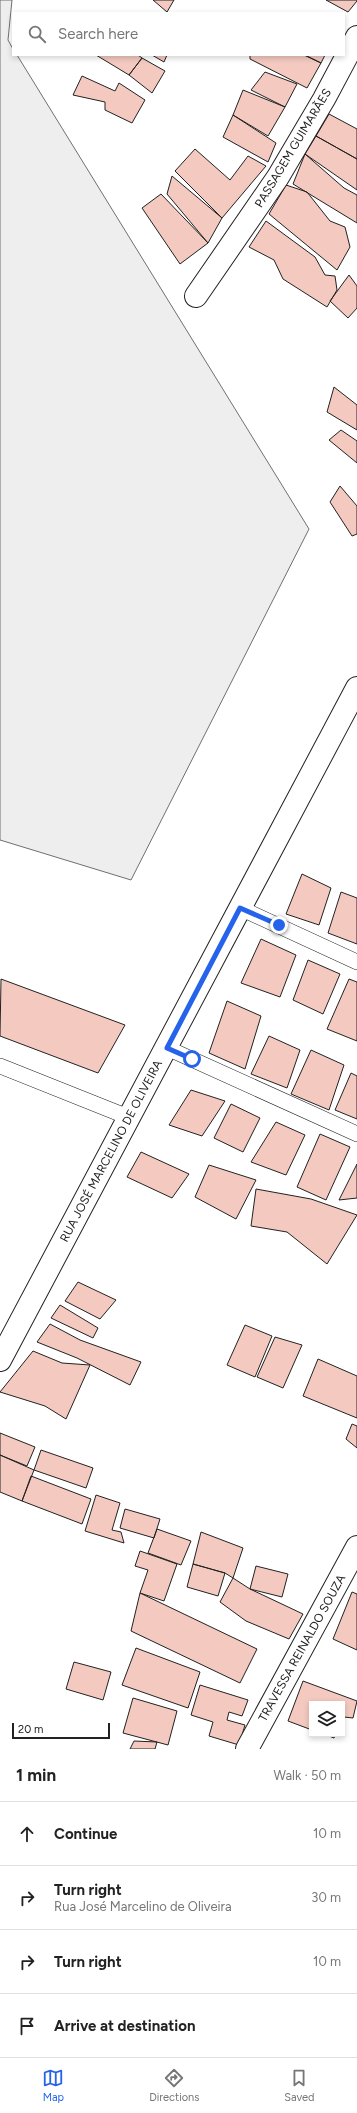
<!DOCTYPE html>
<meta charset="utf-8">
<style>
:root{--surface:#fff;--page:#f6f6f6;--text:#222;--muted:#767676;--line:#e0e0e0;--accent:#2563eb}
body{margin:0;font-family:Figtree,sans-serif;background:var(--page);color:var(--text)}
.controls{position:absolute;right:12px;bottom:12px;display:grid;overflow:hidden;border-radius:0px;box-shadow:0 2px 6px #0003}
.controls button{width:36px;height:36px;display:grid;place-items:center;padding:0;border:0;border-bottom:1px solid var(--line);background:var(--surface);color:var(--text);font:20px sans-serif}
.scale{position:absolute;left:12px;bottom:10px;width:98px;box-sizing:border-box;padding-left:4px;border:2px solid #222;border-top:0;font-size:11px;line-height:14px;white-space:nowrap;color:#222;-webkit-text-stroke:3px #fff;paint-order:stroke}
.stop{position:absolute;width:12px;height:12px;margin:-9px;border:3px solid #2563eb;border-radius:50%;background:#fff}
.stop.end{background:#2563eb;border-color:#fff;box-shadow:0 1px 4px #0008}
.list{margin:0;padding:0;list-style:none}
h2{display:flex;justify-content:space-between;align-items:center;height:52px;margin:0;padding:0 16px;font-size:17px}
h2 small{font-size:13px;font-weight:400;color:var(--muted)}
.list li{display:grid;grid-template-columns:26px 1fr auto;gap:12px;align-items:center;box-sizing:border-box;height:64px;padding:0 16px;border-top:1px solid var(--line)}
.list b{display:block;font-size:15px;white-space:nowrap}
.list p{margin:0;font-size:13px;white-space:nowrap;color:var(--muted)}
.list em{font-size:13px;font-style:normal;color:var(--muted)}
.icon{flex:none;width:22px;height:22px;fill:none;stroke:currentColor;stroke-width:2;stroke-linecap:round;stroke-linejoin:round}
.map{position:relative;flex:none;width:357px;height:1749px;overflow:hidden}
.search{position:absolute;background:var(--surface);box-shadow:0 2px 6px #0003;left:12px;right:12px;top:12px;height:44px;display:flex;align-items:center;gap:10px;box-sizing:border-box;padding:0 14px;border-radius:0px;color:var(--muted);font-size:15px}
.sheet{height:308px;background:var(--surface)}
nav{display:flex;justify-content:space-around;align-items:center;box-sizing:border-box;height:56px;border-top:1px solid var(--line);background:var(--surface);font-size:11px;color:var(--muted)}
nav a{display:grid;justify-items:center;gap:2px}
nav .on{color:var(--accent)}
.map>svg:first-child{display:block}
</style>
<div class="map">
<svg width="357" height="1749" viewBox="0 0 357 1749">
<rect width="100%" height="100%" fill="#fff"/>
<path fill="#eee" stroke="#6f6f6f" d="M0,0H12L8,40L13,49V55H17L309,529L131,880L0,840Z"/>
<path fill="#f3c9c0" stroke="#222" d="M153,0H174L167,12Z
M326,0H357V1L348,12Z
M96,55H138L142,58L129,75Z
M152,55H167L164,62Z
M250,55H304L321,63L307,88L250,59Z
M305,55H325L321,63Z
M142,58L165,71L152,93L129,75Z
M265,72L297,84L285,107L251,90Z
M82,76L115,91L119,83L145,100L132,123L105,110V102L73,95Z
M243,90L285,107L268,136L233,115Z
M329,114L357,129V159L316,136Z
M233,115L276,143L268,162L223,137Z
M316,136L357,159V190L305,154Z
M195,149L230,180L248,156L266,166L222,218L175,171Z
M305,154L344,188L357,195V223L293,184Z
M172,176L222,218L208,243L167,194Z
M286,185L307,192L330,221L345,227L350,247L337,270L269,214Z
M161,194L208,243L180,264L142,208Z
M266,221L315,257L325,275L335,276L337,290L327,307L283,279L274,260L249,247Z
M349,275L357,286V308L348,318L330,301Z
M334,387L357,405V430L327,412Z
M341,430L357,441V463L329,440Z
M340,486L357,506V534L352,536L330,502Z
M302,874L331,888L319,925L286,914Z
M341,892L357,898V944L328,933Z
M261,939L296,955L280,997L241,983Z
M308,960L340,974L323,1014L293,1000Z
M1,979L125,1025L98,1073L0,1036Z
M349,979L357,982V1041L327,1029Z
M227,1001L261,1016L245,1069L209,1053Z
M269,1036L300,1050L287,1088L251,1074Z
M311,1050L344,1065L329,1110L291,1094Z
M351,1073L357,1076V1119L335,1110Z
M191,1090L225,1101L202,1136L169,1125Z
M231,1104L260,1118L243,1152L214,1138Z
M276,1122L305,1135L286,1175L251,1162Z
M320,1134L350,1147L326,1200L297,1187Z
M141,1152L189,1174L172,1198L127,1177Z
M357,1164V1198L339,1200Z
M209,1165L256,1180L236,1219L195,1197Z
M256,1189L311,1199L357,1215L327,1264L287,1232L251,1226Z
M78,1282L116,1300L100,1319L65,1301Z
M60,1305L98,1328L93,1338L51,1318Z
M50,1324L80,1340L141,1362L130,1385L77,1358L37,1342Z
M245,1325L272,1336L255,1377L227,1365Z
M275,1337L302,1345L283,1388L257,1377Z
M33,1351L62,1363L90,1365L66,1419L45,1406L0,1392Z
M318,1359L357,1376V1418L303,1396Z
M352,1424L357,1426V1448L346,1439Z
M0,1433L35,1447L27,1466L0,1455Z
M41,1450L93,1468L86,1488L34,1470Z
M0,1455L34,1470L22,1501L0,1492Z
M31,1476L91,1499L82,1524L22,1501Z
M96,1495L120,1503L112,1530L121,1532L124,1543L85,1531Z
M125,1509L160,1519L154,1538L120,1528Z
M157,1529L191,1541L181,1565L148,1553Z
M201,1532L243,1548L233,1578L225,1573L193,1564Z
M140,1551L177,1564L164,1601L140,1593L148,1570L135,1566Z
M193,1564L225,1573L218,1596L187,1587Z
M256,1566L288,1574L282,1597L250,1589Z
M233,1578L250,1589L303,1614L289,1639L246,1621L220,1602Z
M352,1592L357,1594V1650L333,1639Z
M140,1593L257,1649L240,1683L131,1631Z
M136,1648L200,1672L188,1708L122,1685Z
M74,1662L111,1672L103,1700L66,1689Z
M303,1681L357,1701L353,1718L344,1717L342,1721V1704H312V1730L288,1721Z
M200,1685L248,1700L242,1716L229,1712L227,1720L245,1725L239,1745L209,1736L213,1722L191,1715Z
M133,1698L177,1711L168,1745L123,1733Z
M324,1734H336L334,1738Z
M134,1741L157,1742L155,1749H130Z"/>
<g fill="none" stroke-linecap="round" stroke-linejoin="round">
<defs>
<path id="lane" d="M240,908L357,962
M167,1048L357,1134
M0,1066L128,1117"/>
<path id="street" d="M196,296L278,177L324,99L357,37
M247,1749L357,1547"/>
<path id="secondary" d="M0,1360L357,688"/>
</defs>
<use href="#lane" stroke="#222" stroke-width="16"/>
<use href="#street" stroke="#222" stroke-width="24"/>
<use href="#secondary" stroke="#222" stroke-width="24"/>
<use href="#lane" stroke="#fff" stroke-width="15"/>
<use href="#street" stroke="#fff" stroke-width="22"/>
<use href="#secondary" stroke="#fff" stroke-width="22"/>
</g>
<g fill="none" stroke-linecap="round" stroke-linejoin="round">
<path stroke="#2563eb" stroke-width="5" d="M192,1059L167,1048L240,908L279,925"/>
</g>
<g text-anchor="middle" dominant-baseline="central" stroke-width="3" stroke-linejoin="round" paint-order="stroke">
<g font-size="12" fill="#222" stroke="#fff">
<text transform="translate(293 148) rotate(-59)">PASSAGEM GUIMARÃES</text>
<text transform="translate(111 1151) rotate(-62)">RUA JOSÉ MARCELINO DE OLIVEIRA</text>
<text transform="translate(302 1648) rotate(-61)">TRAVESSA REINALDO SOUZA</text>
</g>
</g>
</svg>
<div class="controls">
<button><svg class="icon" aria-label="layers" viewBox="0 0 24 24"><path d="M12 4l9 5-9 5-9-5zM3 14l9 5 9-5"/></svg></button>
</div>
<div class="scale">20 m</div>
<div class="stop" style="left:192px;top:1059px"></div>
<div class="stop end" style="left:279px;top:925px"></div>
<div class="search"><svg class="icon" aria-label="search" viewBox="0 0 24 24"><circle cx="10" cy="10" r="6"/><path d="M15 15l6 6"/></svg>Search here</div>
</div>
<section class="sheet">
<h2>1 min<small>Walk · 50 m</small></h2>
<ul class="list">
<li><svg class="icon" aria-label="ahead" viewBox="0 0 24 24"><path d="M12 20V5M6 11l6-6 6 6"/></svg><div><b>Continue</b></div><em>10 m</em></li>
<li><svg class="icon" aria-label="right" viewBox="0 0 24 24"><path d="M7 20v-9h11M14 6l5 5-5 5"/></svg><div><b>Turn right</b><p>Rua José Marcelino de Oliveira</p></div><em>30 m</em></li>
<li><svg class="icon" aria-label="right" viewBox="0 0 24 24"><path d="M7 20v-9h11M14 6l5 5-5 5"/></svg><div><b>Turn right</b></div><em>10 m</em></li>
<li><svg class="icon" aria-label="arrive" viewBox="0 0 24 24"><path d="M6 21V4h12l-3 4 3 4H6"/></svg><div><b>Arrive at destination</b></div></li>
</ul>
</section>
<nav>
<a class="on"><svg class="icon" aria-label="map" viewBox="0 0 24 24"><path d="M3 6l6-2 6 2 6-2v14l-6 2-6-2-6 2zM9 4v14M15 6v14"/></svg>Map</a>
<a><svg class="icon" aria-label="directions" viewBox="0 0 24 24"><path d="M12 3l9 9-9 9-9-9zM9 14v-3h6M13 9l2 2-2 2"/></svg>Directions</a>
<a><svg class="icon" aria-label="saved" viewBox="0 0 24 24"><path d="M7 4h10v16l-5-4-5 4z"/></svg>Saved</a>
</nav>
